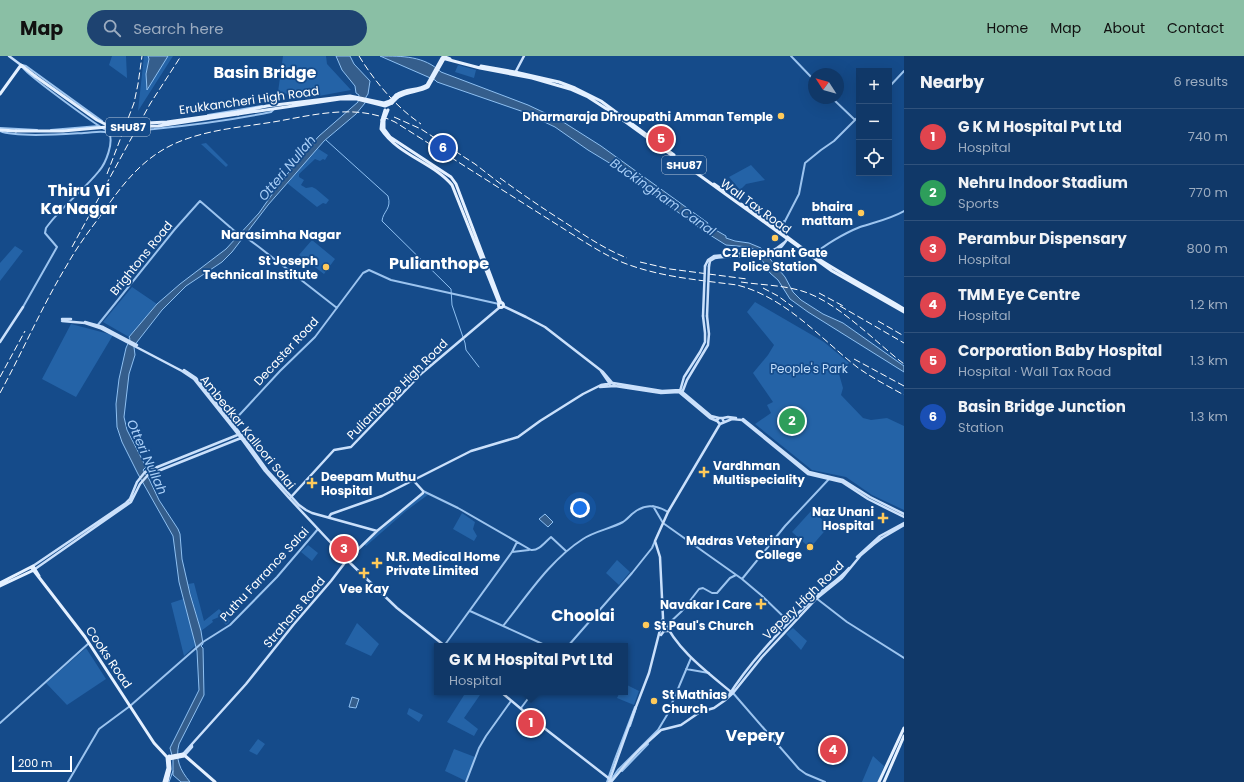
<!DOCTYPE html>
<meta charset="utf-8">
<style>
:root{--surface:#103868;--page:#1e4371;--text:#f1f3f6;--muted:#9cacc0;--line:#30527c;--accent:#8abfa5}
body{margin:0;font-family:Poppins,sans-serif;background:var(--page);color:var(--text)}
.controls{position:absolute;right:12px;top:12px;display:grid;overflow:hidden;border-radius:0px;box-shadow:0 4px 16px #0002}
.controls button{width:36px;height:36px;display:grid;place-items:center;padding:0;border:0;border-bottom:1px solid var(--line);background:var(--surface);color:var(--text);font:20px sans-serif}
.compass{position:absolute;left:808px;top:12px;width:36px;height:36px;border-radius:50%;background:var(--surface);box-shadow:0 4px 16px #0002;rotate:306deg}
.scale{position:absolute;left:12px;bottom:10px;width:60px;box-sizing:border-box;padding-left:4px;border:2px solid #fff;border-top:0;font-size:11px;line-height:14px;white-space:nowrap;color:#fff;-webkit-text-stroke:3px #154b8a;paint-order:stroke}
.you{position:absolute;left:580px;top:452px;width:14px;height:14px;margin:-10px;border:3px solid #fff;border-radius:50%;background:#1a73e8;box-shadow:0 0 0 6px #1a73e833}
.badge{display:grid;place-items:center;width:26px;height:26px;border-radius:50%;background:var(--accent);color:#fff;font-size:13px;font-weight:700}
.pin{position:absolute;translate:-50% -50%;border:2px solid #fff;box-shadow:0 1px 4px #0006}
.popup{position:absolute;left:434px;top:587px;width:194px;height:52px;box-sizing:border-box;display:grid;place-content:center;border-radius:0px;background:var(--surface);filter:drop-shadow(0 1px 3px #0005);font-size:13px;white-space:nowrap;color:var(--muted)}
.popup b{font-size:15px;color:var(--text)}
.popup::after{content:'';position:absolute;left:50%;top:100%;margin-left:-8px;border:8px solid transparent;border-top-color:var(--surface)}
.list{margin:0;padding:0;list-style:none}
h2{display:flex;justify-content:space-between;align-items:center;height:52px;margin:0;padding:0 16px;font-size:17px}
h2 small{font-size:13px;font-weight:400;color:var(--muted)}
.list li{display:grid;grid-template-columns:26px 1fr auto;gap:12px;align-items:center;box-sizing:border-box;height:56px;padding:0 16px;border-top:1px solid var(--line)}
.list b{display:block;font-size:15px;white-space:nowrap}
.list p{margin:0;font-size:13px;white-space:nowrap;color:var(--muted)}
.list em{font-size:13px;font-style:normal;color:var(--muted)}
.icon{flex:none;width:22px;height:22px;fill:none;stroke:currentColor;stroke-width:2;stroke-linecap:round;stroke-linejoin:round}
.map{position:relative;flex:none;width:904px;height:726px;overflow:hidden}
header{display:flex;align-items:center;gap:24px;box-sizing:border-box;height:56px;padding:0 20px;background:var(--accent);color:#111}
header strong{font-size:19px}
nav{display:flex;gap:22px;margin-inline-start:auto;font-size:14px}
.search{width:280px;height:36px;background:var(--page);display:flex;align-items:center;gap:10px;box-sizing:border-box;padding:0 14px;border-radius:22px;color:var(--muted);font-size:15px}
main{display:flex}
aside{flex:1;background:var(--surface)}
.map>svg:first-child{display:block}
</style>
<header>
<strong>Map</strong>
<div class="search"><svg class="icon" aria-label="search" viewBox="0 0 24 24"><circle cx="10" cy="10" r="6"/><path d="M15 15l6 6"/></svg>Search here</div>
<nav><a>Home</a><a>Map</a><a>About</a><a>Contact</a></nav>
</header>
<main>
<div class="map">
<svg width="904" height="726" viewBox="0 0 904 726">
<rect width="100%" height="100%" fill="#154b8a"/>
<path fill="#2463a7" d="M112,0H126L127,22L109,9Z
M144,0H173L138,55Z
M283,0H326L327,8L351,34L308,42L278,36Z
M458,9L476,14L474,22L455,16Z
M206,87L228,109L226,111L201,88Z
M317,92L328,99L325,104L323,103L320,105L315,103L299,118V121L304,124L301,129L306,132L312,131L316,133L329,144L326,148L323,147L317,151L287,127Z
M751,109L765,124L746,128L740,134L729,121Z
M312,184L335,203L324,218L299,199Z
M15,190L23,195L0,225V207Z
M132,231L157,248L129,281L103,266Z
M755,246L824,286L849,307L839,318L843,332L841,339L863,362L871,364L887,362L904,370V454L872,439L846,421L812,414L755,368L771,357L767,349L773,346L753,317L768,299L774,289L747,256Z
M71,268L113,279L76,341L42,323Z
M424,437L429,438L406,455L366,490L364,488Z
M812,454L829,470L810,492L792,476Z
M462,457L475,466L473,473L477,480L474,485L453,473Z
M308,489L318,497L312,505L301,496Z
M617,504L630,516L619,529L606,517Z
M194,527L204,565L219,553L230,565L226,569L219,561L212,564L213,566L201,575L188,528Z
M183,543L196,589L184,600L171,547Z
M357,567L379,588L371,600L345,588Z
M793,572L807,585L801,594L786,578Z
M86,592L106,623L67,649L46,627Z
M625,628L639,635L634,649L617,642L620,636H625Z
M466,636H482L464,662L478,673L474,680L447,666Z
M409,652L423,659L419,666L407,658Z
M258,683L265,688L257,699L249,695Z
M454,693L475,701L466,725L445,715Z
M873,700L884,710L878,726H862Z"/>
<path fill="#355e8c" stroke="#8ec0f2" d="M148,0H168L147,34L146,18L149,3Z
M336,0H350L354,8L370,25L368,38L366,41L365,47L356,58L324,85L268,149L232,196L222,206L186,230L162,254L137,286L134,291L135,299L129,318L124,361L127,374L146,411L143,414L149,423L159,444L178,473L180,478L182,503L190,538L201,575L203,588L201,590L203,592L204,639L179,688C175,703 180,714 190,726H181L173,719V703L170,692L199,634L197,595L179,526L173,480L138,418L122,386L117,371L116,348L119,323L126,292L130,283L129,281L157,248L180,228L226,193L259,157L280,127L308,92L319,80L358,46L359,39L356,37L355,30L342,14Z
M380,0C403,0 424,0 441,16L528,49L560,64L601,90L708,167L707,169L726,180V182L735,185L749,187L761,192L785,221L793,236L801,244L823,258L843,267L904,310V316L808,256L790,243L778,224L770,217L756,194L749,191L726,189L702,174L621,114L588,94L555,71L521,55L437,26L435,24Z
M545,458L553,466L548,471L539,463Z
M352,641L359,643L356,652L349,651Z"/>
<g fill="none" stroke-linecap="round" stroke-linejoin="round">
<path stroke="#8ec0f2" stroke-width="1" d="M326,84L388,140C392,153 383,155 382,165L451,233L452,249L465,287L466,294L479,311
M169,726L173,715"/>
<path stroke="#9cc4ef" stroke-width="2" d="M791,0L814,24
M22,9L26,10L102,65
M23,12C29,20 101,73 108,75C122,78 140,74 154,73C193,69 232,64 271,56L273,54
M889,31L904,15
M832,42L855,64
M208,59L262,50
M0,72L37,74
M51,74L99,70
M0,75C14,82 66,78 84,77C92,77 101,74 109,77C114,86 106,107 99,115C83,135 61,151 46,172L45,177L57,191L23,251
M778,173L784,165
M785,178L784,167L799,138L805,107L821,94L834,85L859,60
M812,200C824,189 845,177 860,171C875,166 890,163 904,155
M97,270L175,173L200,145L238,178L244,180L259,191L337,252
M231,368L280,315L315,281L363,217L369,214L391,224L499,248
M423,435L458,452L531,494C539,495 545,486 551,481L566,495
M653,450L663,467L742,523L761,539L789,566
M512,496L517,486
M742,523L785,470L829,423
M816,542L847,566L904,602
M470,555L547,590
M503,570C527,540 550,504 583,483C595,475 610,473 623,466C626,464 629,461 632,458C644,448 655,448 668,456
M666,570L682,555L699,533L703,532L712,537H717L730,522L736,519
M444,590L512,496L529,494
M568,590L632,517L652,492L655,485
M686,613L709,617
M733,637L799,713L806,718L825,726
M521,652L533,636
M0,667L89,587
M630,670L636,652
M658,674L667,659L691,602
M622,715L648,688
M611,724L618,714L658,674
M68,726L99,673L130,650L203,586L230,569L277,521L318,473
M466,726L479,692L486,680L511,645
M607,726L615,703L635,651"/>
<path stroke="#cae0fb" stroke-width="2.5" d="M9,0L21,9
M515,17L524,0
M705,210L708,204L714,200L771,195L777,192L785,186
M709,210L710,205L715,202C731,199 767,203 778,194C783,190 785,186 788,182
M503,250L526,261L545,271L603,316L615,330
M62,263H71
M62,265L85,267L100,272L182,315L194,323L241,382L265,415L289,442L347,504L397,552L445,590
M85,266L103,271L137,289
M0,286L23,251
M184,314L196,322L243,381L267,414L299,449L306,454L312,457L377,475
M601,315L610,328
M600,331L615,330L661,337L679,336L710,362L717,365
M680,335L684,321L700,296L705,286V277L703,260
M682,337L687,324L708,289L709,278L707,260
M723,362L728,361L736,362
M743,363L809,416L843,424L870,441L904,458
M724,366L722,362H719L717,364L718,366L720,368L732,363L742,364L808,418L842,426L868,443L904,461
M291,441L334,394L351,391L422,317L500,251
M329,461L331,458L382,440L471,395L518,381L540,365L583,338L601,329L613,327L662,335L680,334L711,360L719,362
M857,501L880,480L904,467
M33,510L126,447L130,443L137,426L145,416L240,378
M35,513L131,446L140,428L148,419L241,382
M663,563C677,594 706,615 731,636
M661,579L664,575H669
M501,636L539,668L611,724
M727,642C749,607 784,570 814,542C826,531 839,524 849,512
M634,656L649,617L663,562L660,501L655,485L668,456L720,368
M183,698L246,628L294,568L331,525L347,504L377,475L423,437V435L413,424
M184,700L192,691V690
M626,708L640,693L661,674L681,669L700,656L714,652L724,645L733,637L762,601L816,543L842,522L861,499L874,488L882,482L904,469"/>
<path stroke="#e4f0ff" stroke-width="3" d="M443,0L450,3
M442,2L480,12L532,22L570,33L588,41L616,59L832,215L904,256
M481,10L515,16L559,26L575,32L601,45L674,99
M0,38L21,9L35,20
M396,39C406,32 418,35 427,29L442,2
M398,41C408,35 419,36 428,31L445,1
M238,56L267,50L350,40L384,47L390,45
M238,58L340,43H357L385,50L392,47
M382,64L381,73C398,99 434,107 452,129L499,247
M384,64V73L390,81L451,121L456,128L501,247
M0,74L16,75
M714,128L724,135
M741,148C767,163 789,184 814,200C843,219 874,235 904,253
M498.5 249a2.5 2.5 0 1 1 5 0a2.5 2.5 0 1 1-5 0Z
M31,511L85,581L154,687L167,701L168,712L164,726
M0,527L33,510L39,520
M0,530L34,514
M167,701L183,698L215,726
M169,703L184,700
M167,726L170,713L169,700
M879,726L904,672
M884,726L904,680"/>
<path stroke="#fff" stroke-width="1" stroke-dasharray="7 3" stroke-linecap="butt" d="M359,0C375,26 396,51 421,68
M394,61L421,73L475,108L502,129
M107,118L134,47L138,28L142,0
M500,122C519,136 538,149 558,162C580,176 602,192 627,202
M72,191L150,48L181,0
M640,206L670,213L747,223
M741,226C761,229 782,229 802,235C838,246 874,285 904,308
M763,232L778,240L793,251
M819,237L845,251
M840,250L904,287
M878,265L904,280
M854,303L904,330
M0,321L25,275
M0,337C23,295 42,250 67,209C77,191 89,175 101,159C122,129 142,102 176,87C208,73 245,71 279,65C317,58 358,48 395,66L583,185C596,193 609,201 624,207C660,221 699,224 737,229C785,241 819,281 857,311C872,322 888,330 904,339"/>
<path stroke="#cae0fb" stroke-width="2.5" d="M703,260L705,210
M707,260L709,210
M609,726L634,656
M611,726L626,708"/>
<path stroke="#e4f0ff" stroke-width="3" d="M35,20L97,64L107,69L167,66L238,56
M390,45L396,39
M392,47L398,41
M382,64L385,54
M384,64L388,54
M16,75H63L107,71L158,70L238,58"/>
</g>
<g fill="#ffca5a" stroke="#154b8a" stroke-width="1.5">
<circle cx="781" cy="60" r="4"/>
<circle cx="861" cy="157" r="4"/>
<circle cx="775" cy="182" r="4"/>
<circle cx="326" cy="211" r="4"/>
<path d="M702 410h4v4h4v4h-4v4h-4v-4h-4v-4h4z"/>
<path d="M310 421h4v4h4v4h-4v4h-4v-4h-4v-4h4z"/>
<path d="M881 456h4v4h4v4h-4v4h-4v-4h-4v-4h4z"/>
<circle cx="810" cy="491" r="4"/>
<path d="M375 501h4v4h4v4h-4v4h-4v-4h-4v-4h4z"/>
<path d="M362 511h4v4h4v4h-4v4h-4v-4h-4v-4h4z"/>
<path d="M759 542h4v4h4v4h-4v4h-4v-4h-4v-4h4z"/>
<circle cx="646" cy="569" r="4"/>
<circle cx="654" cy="645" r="4"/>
</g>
<g text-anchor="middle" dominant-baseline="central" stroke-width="3.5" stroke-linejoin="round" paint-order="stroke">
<g fill="#154b8a" stroke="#b9c9dc" stroke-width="1">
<rect x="106" y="62" width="44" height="18" rx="3"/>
<rect x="662" y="100" width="44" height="18" rx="3"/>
</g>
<g font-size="11" font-weight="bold" fill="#fff">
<text x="128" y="71">SHU87</text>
<text x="684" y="109">SHU87</text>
</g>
<g font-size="12" fill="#fff" stroke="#154b8a">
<text transform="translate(249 44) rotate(-8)">Erukkancheri High Road</text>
<text transform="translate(756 150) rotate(36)">Wall Tax Road</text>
<text transform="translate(141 202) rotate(-51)">Brightons Road</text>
<text transform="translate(286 295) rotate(-47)">Decaster Road</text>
<text transform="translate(397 333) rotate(-45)">Pulianthope High Road</text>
<text transform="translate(248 376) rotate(51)">Ambedkar Kalloori Salai</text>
<text transform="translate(264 518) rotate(-47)">Puthu Farrance Salai</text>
<text transform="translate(803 544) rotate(-44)">Vepery High Road</text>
<text transform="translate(294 556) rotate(-50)">Strahans Road</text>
<text transform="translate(109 601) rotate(56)">Cooks Road</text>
</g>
<g font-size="12" font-weight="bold" fill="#fff" stroke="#154b8a" text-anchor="end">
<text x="773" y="60">Dharmaraja Dhroupathi Amman Temple</text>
<text x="853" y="150">bhaira<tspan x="853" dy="14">mattam</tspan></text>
<text x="775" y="196" text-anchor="middle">C2 Elephant Gate<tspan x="775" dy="14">Police Station</tspan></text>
<text x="318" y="204">St Joseph<tspan x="318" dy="14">Technical Institute</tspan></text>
<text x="713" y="409" text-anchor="start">Vardhman<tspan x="713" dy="14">Multispeciality</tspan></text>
<text x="321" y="420" text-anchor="start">Deepam Muthu<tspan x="321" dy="14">Hospital</tspan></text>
<text x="874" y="455">Naz Unani<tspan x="874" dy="14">Hospital</tspan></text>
<text x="802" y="484">Madras Veterinary<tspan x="802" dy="14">College</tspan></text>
<text x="386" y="500" text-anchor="start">N.R. Medical Home<tspan x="386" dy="14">Private Limited</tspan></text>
<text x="364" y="532" text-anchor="middle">Vee Kay</text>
<text x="752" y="548">Navakar I Care</text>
<text x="654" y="569" text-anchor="start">St Paul's Church</text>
<text x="662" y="638" text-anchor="start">St Mathias<tspan x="662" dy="14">Church</tspan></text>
</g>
<g font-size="12" fill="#c2defb" stroke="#154b8a">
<text x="809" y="312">People's Park</text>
</g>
<g font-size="13" font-style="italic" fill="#a8cef7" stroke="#154b8a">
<text transform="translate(287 112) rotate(-50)">Otteri Nullah</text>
<text transform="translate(663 141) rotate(35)">Buckingham Canal</text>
<text transform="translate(147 401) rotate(66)">Otteri Nullah</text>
</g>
<g font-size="13" font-weight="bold" fill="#fff" stroke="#154b8a">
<text x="281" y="178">Narasimha Nagar</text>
</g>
<g font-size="16" font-weight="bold" fill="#fff" stroke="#154b8a">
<text x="265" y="16">Basin Bridge</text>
<text x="79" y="134">Thiru Vi<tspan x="79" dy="18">Ka Nagar</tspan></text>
<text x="439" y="207">Pulianthope</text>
<text x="583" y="559">Choolai</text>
<text x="755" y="679">Vepery</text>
</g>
</g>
</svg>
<div class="controls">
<button>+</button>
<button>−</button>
<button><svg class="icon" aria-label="locate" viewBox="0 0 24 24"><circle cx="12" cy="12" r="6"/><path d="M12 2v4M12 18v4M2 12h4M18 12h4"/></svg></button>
</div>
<svg class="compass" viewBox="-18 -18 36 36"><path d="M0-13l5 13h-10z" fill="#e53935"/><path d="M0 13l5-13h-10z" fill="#9cacc0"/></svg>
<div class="scale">200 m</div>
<div class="you"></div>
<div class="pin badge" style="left:531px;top:667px;background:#e0444e">1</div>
<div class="popup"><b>G K M Hospital Pvt Ltd</b>Hospital</div>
<div class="pin badge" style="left:792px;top:365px;background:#2e9e5b">2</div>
<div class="pin badge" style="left:344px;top:493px;background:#e0444e">3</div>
<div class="pin badge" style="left:833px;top:694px;background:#e0444e">4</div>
<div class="pin badge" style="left:661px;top:83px;background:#e0444e">5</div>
<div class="pin badge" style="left:443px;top:92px;background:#1a4fb4">6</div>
</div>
<aside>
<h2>Nearby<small>6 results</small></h2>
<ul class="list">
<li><span class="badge" style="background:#e0444e">1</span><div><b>G K M Hospital Pvt Ltd</b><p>Hospital</p></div><em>740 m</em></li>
<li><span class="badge" style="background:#2e9e5b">2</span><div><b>Nehru Indoor Stadium</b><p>Sports</p></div><em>770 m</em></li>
<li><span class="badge" style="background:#e0444e">3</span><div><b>Perambur Dispensary</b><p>Hospital</p></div><em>800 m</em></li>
<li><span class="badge" style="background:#e0444e">4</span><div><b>TMM Eye Centre</b><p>Hospital</p></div><em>1.2 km</em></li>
<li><span class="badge" style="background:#e0444e">5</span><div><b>Corporation Baby Hospital</b><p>Hospital · Wall Tax Road</p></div><em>1.3 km</em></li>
<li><span class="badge" style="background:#1a4fb4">6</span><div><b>Basin Bridge Junction</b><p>Station</p></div><em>1.3 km</em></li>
</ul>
</aside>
</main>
